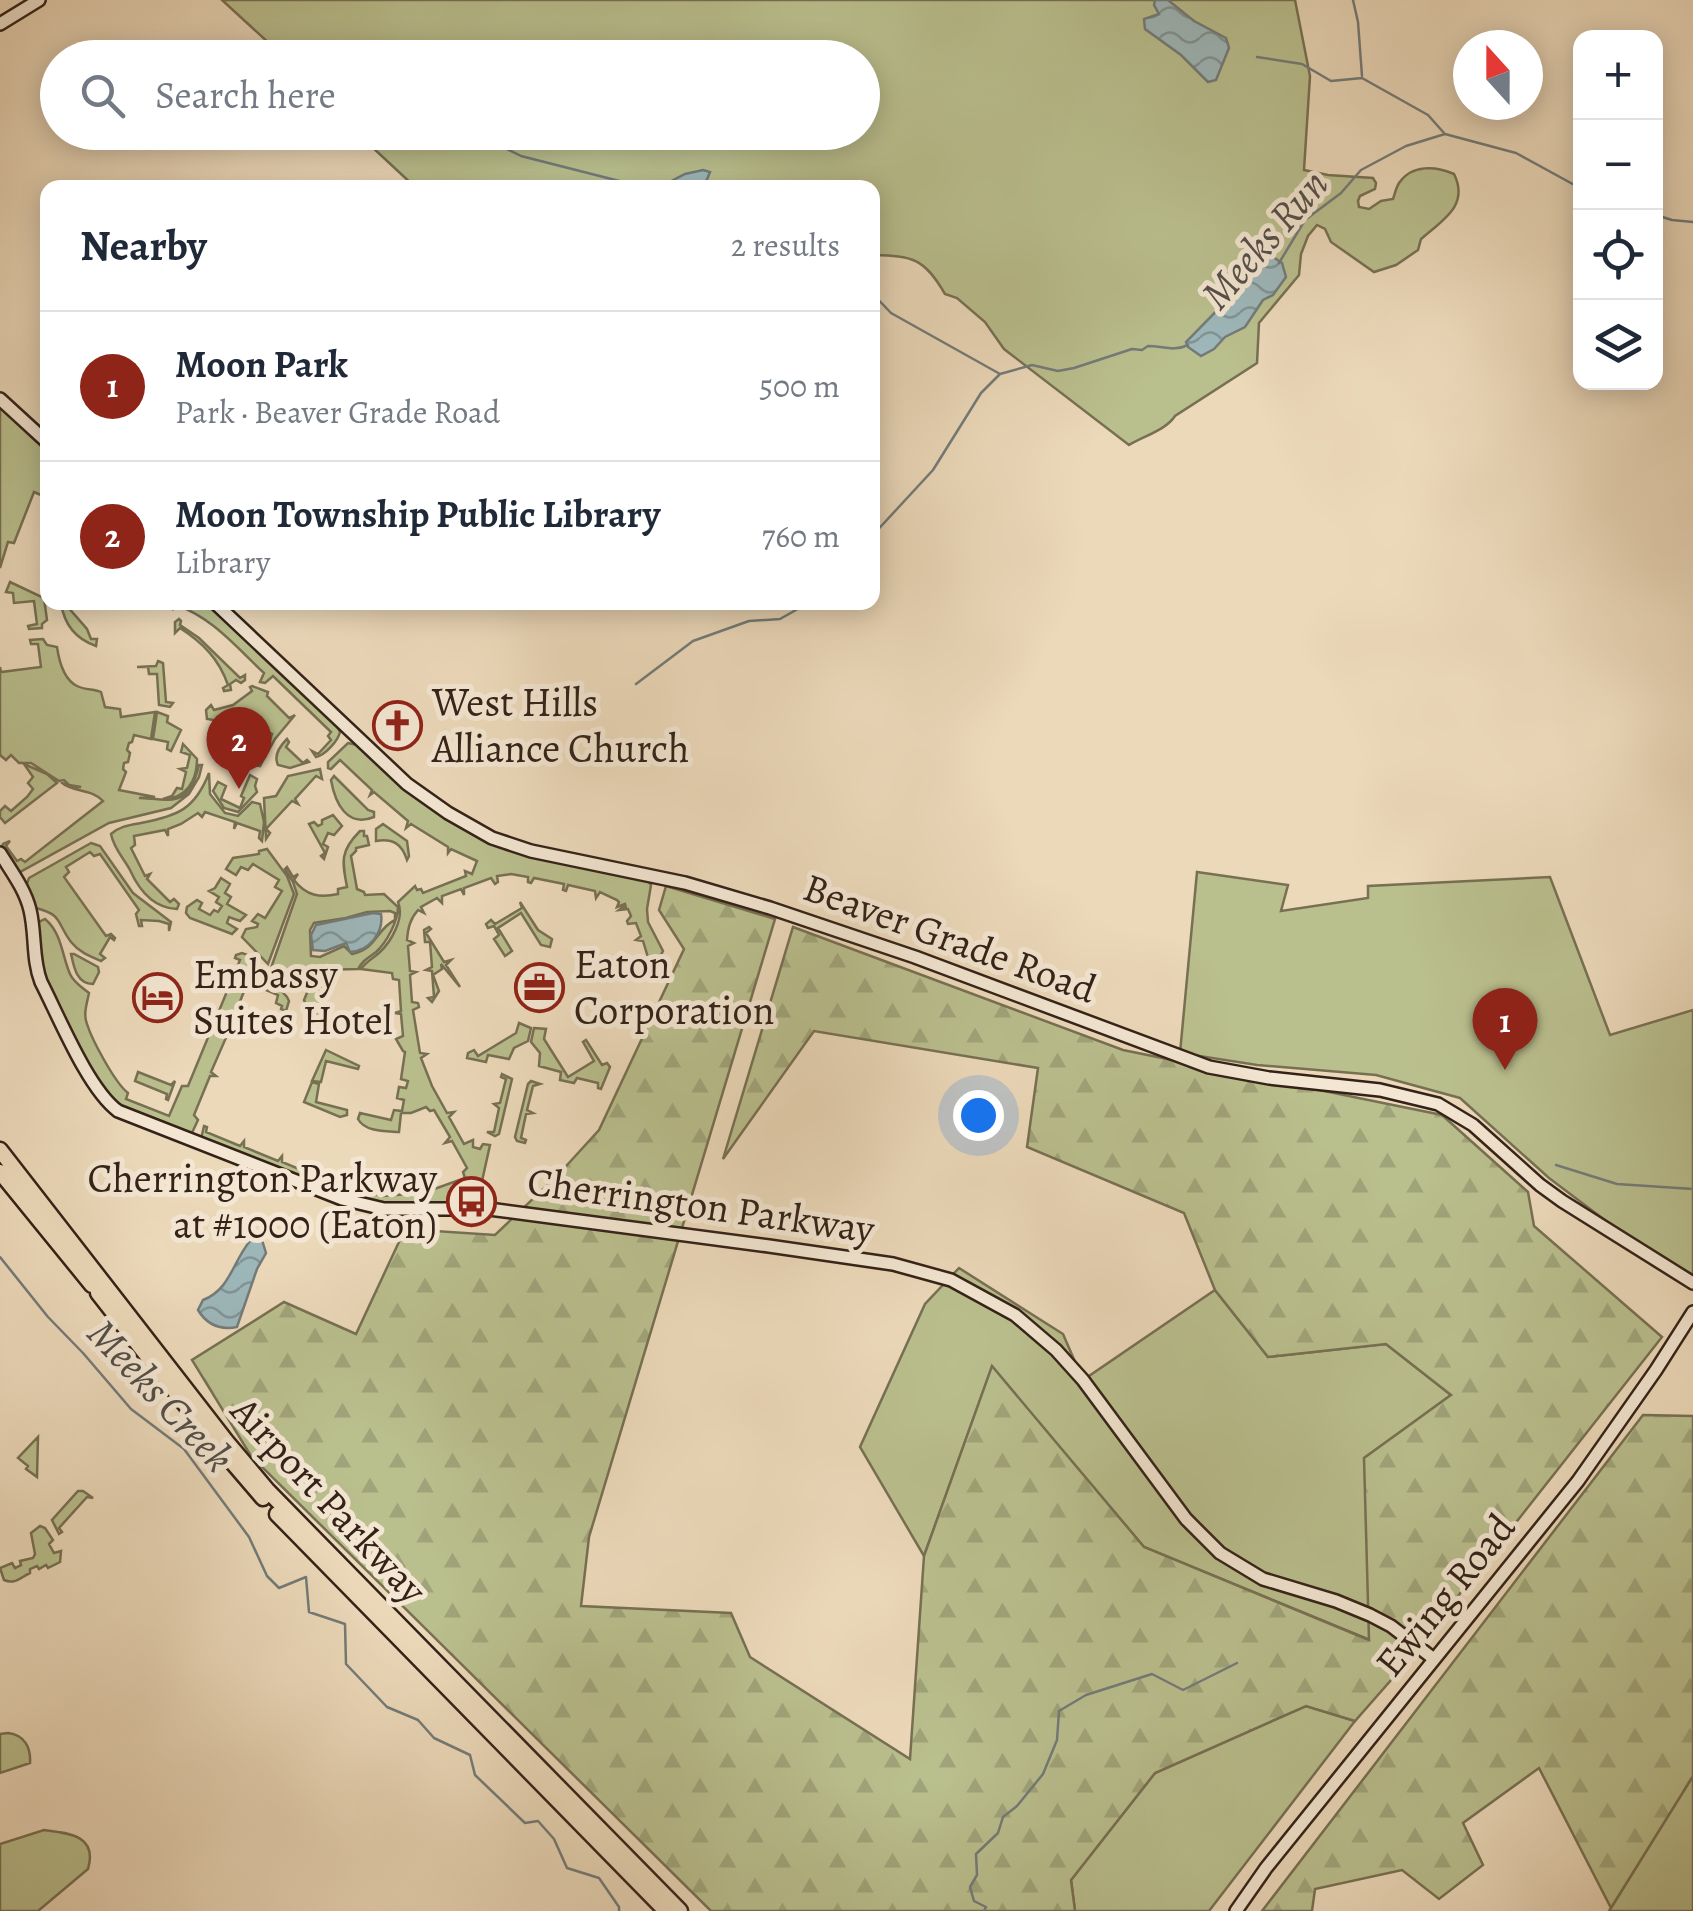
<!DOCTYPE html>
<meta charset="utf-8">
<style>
:root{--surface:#fff;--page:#f6f6f7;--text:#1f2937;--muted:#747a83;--line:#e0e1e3;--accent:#8f2418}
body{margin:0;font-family:Alegreya,serif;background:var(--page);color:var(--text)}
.controls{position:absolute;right:30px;top:30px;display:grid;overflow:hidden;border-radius:20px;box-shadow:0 5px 25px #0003}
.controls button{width:90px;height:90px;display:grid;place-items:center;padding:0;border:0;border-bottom:2px solid var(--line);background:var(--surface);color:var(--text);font:50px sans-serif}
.compass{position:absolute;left:1453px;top:30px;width:90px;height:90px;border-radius:50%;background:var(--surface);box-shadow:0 5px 25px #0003;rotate:339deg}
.you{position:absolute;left:978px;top:1115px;width:35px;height:35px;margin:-25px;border:8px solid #fff;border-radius:50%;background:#1a73e8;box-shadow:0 0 0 15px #1a73e833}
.badge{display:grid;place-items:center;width:65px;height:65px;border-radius:50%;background:var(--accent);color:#fff;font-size:32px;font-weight:700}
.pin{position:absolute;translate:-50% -82px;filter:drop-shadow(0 2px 5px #0008)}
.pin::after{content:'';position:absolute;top:52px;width:35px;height:30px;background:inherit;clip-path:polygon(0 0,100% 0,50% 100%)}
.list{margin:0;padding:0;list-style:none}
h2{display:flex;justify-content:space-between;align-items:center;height:130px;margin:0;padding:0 40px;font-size:42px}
h2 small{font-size:32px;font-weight:400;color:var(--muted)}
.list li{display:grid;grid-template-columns:65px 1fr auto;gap:30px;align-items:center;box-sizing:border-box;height:150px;padding:0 40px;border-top:2px solid var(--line)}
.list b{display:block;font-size:38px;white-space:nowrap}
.list p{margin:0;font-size:32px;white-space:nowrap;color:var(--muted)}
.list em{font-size:32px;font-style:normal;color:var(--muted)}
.icon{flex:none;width:55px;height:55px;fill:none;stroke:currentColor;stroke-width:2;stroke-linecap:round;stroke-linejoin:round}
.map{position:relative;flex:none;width:1693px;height:1911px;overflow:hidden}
.search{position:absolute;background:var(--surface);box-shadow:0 5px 25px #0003;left:40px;top:40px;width:840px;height:110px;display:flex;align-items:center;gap:25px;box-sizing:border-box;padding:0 35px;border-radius:55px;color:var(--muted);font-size:38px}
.panel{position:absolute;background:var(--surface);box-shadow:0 5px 25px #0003;left:40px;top:180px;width:840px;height:430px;border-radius:20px}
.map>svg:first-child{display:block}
</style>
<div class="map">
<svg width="1693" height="1911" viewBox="0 0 1693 1911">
<defs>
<pattern id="forest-firs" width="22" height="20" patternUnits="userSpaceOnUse" patternTransform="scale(2.5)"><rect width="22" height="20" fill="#babf8e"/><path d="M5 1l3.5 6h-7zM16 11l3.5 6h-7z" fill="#a0a47a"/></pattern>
<pattern id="water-waves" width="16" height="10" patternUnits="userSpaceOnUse" patternTransform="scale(2.5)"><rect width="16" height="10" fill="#9db7ba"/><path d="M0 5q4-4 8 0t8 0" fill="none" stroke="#819496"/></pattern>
</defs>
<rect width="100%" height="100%" fill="#ecd9ba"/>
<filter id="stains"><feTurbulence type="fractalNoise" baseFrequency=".002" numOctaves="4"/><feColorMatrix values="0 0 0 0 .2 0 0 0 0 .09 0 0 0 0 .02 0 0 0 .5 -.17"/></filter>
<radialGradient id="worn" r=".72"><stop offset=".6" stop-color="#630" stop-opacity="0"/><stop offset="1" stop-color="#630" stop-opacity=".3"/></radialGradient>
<path fill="#babf8e" stroke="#777053" stroke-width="2.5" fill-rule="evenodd" d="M222,0H1295L1310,76L1304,170L1328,175L1373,178L1376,183L1375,189L1360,196L1358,201L1359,207L1369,209L1381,201L1393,199C1395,193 1396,188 1399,183C1412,164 1436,166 1454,174C1470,206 1441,221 1421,239L1418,250L1396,265L1374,272L1331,242L1325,229L1317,225L1308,236L1301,254L1299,275L1259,323L1257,363L1175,416C1166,430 1144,436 1129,445L1004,349L985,322L957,298L945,294C924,258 913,256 873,255L872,188L415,187L357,133L862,132V58L284,57Z
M0,406L48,450L47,487L44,488L41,495L34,492L14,543L8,542L0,568Z
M10,582L44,598L47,620L42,624V628L29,629L28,626L37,624L34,601L14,603L13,593L6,592Z
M173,602L207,603L336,724L340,732C338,741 325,755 316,757L312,751L318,754L331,740L328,736L331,732L273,676L265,683L260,682L264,673C237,648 212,617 176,605L173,609L170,604Z
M61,603H70L67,606L87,629L91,639H97L96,646C76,639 64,624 61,603Z
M179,619L181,621L180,625L199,638L240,678L245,675V680L241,683L236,680L230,684L231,690L224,691L223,688L228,685C219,659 203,643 180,628L175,633V622Z
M43,639L47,645L57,647C59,661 63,679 77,686C85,690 95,689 101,692L105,707L120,709L121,717L155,712L151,739L134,735L132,742L129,743L127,750L130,753L128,762L124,763L123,769L126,772L119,790L155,797L139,798C174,800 189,807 199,765H202L199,777L189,794L171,808L109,823L20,872L16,870L2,848L3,844L10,841L6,846L17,861L21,859L25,862L103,801C91,788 73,793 61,782L70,787H81L69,785L64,780L59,781L31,763H19L11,755L6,760L0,755V667L1,672L41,667L38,644H31L30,640Z
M158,661L163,663L166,702L173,703L170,707L159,705L157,674H149L148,667H137L156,666Z
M252,686L268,692L267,696L289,718L295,715L275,739L260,766L254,765L265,741L269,742L272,734L253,726L249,734L253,736L246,753L240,739V743L230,744L243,747L241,757L233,754L235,750L225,745L226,743L219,740L215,742L212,739L214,737L212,736L217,733L214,720L207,719L206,710L211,705L214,710L233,705L252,691L250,687Z
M157,712L168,716L167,722L181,730L171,751L167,749L168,742L153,739Z
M287,739L289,742L286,747L303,763L307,760L309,762L290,768L278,765C273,755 280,746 287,739Z
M348,743L357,745L394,779L430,807L464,828L646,879L651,885L647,909L648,922L663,951L651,974L645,970L650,964L643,941L636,940L641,936L636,923L628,924L627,921L631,916L628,909L619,910L623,907L626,908L625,904L617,907L619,902L617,900L600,892L596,898L595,891L568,885L566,891L563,890L564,884L534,878L531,883L528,882V877L511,874L497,876L498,882L495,884L491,878L464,888V895L461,889L442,896V903L437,898L421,907L424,913L418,910C410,919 408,928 407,940L414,943L408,946L410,971L416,972L410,975L412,1002L418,1003L419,1007L413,1010L420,1053L427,1054L421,1058L432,1086L447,1113L454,1112L449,1117L464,1144L473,1140V1147L480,1149L483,1144L490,1145L482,1181L472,1203L384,1205L336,1193L332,1189V1183L336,1177L340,1179L339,1185L379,1195L382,1190L383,1196L422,1193L423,1187L426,1192L465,1178L463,1172L467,1168L452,1141L445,1143L450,1137L434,1110L430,1111L426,1107L411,1113H401L399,1132C385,1131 365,1132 358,1119L360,1113L391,1120L394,1110L402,1111L404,1100L397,1098L399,1087L406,1088L408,1081L401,1079L405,1052L403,1051L396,1039L403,1036L401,1014L395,1013L401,1011L399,980L393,979L392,973L361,969C366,962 372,959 379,953C391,942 405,918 398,902L415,886L417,890L421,889L423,893L466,876L465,871L472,874L477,861L451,849L448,853V847L411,824L406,828L408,821L374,792L370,795L372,790L340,760L331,769L328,768V762Z
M183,744L197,759C197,781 186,799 163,799L172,796L177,788L182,789L186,772L180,769L187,768L190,755L181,752Z
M24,764L47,774L57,783L5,823L0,817V811L5,806L11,811L27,797L33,789L28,783L33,777Z
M320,769L322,779L316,776L295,799L298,804L292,801L266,829L270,833L266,839L264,798L276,796L288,776Z
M209,773L210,794L225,813L238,816L252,802L260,804L264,822L262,841L259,838L260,831L237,823L234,829L235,822L205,812L202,817L198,813L181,824L168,829V836L165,830L134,836L135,845L131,848L145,876L150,874L147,879L170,902L174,899L179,904L177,909C153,908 139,890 130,870C123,857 114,849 111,834C120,826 129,825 141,823C178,816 195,809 209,773Z
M250,775L257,779L255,786L257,792L238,812L224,808L213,791L218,782L226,786L221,799L240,808L244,798L241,796Z
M334,776L368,810L374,812V817C347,828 335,803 331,780Z
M333,815L342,826L334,835L328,833L323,844L328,847L324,859L321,856L325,853L309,824L314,822L318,826L322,824V820Z
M383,824L407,841L409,856L407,860C402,844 393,838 376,841V829Z
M360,831H364V836H367L369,845L356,848V851L351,856L357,889L364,892L365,895L384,894L398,907C398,921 387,942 376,952C368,958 363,960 358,969L317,970L316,976L297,985L288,984L271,968L297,894L293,882L285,869L287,867L293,877L298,874L294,880C306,896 320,898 338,894V889L347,887C342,861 340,851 360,831ZM390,911L395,913V920C376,929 377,949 352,954L344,946L320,957L311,956L310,930L314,923L346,918L367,912Z
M91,843L100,846L133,893L171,922L169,931V924L159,921L141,920L142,926H139L136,914L139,910L100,854L94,856L90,852L66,867L69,872L64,877L106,936L111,934L115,938L114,940L110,937L100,954L105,958L101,961C89,956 79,952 71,942C56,922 63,915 36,908L26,886L29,878Z
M267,849L287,876L294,894L268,964L242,937L246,929L257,927L258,924L252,921L258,914L265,918L267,915L282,891L275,887L279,880L253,864L248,870L241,867L236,875L226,869L233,858L259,854V851Z
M1197,872L1288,885L1281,911L1368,898V886L1550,877L1610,1035L1693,1010V1277L1610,1224L1549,1178L1460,1098L1376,1075L1257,1065L1180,1053Z
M221,878L230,884L225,893L231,897L227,904L246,915L240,921L229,917L227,923L237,929L232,934L190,918L186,913L187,907L197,900L202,903L199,909L210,915L214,910L218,912L222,906L216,902L219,897L209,891L215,888Z
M520,902L538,930L552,939L550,947L541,945L521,913L498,928L512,951L505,956L494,939L499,935L494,926L488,928L486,924L491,920L495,924L522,908Z
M45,919C62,933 62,956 70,974C74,983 82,987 89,993C87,1003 83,1014 87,1024C92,1040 115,1083 128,1093L126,1099L169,1116L182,1086H188L240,960L235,958L236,955L242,953L248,955L287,997L289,1001L286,1011L281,1009L282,1006L276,1003L278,995L254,985L251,990L245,989L229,1029L234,1032L228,1033L211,1072L216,1076H210L194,1115L198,1120L191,1135L126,1111L103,1092L41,972L37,928L39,922Z
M429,927L431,929L426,933L444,962L451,960L446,965L460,987L441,964L442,969L433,975L439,991L432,1002L428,998L434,997L432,971L426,970L432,967L430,942H425L424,930Z
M71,954H74L98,967L99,972L93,984C77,984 74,968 71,954Z
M322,983L324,986L318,987L321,1024L327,1027L324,1030L307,1008L304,1000L309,988Z
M519,1023L531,1028L528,1041L514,1048L509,1059L488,1055L486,1062L467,1058L468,1053L474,1050L478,1056L516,1033Z
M534,1028L546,1029L544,1039L568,1077L594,1061L583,1042L586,1040L602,1065L607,1063L610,1067L601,1089L598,1088V1083L577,1078L574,1083L560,1080L561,1072L539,1066L540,1053L531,1042Z
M326,1050L359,1066L358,1069L326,1061L321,1082L312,1081Z
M138,1072L171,1085L175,1081L168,1100L166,1099L167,1094L135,1081Z
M502,1074L512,1079L499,1134L495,1136L487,1132H494L499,1108L494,1104L500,1103L506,1079L501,1077Z
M531,1081L540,1084L533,1086L527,1110L533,1113L526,1114L521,1138L526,1140L525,1143L517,1141L515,1137L528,1084Z
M312,1082L319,1084L316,1102L347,1110V1115L340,1117L304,1102Z
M204,1126L207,1127L206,1132L240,1146L244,1141V1147L278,1161L282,1156V1162L318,1177L322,1172L324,1176L322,1181L316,1184L201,1139Z
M959,1268L1063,1334L1083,1380L1215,1290L1268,1357L1386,1344L1451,1395L1365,1458L1370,1640L1144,1547L992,1367L924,1556L860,1447L925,1304Z
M38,1437L37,1477L26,1469L28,1466L18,1458Z
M78,1491H83L93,1498L87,1497L59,1528L62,1532L59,1534L52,1520Z
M40,1526L45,1528L53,1540L49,1544L54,1553L61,1551L60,1562L48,1568L46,1565L39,1569L37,1566L30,1569V1573C21,1577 15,1585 4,1580L0,1568L12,1563L15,1568L21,1565L20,1561L33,1558L35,1554L31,1533Z
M1306,1706L1355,1721L1209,1911H1075L1071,1880L1155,1773Z
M8,1733C25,1735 31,1748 30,1763L0,1773V1734Z
M1693,1776V1911H1609Z
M44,1830C68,1833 98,1835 88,1869L38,1911H0V1844Z"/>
<path fill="url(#forest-firs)" stroke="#777053" stroke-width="2.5" d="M666,886L775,919L589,1537L581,1606L731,1613L750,1657L910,1759L924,1556L992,1366L1144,1547L1369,1640L1364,1458L1451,1395L1386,1344L1268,1357L1215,1290L1184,1213L1027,1147L1038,1068L814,1031L723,1159L793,927L1123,1050L1442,1115L1528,1192L1534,1226L1662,1337L1399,1671L1355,1721L1306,1706L1155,1773L1071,1880L1075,1911H711L251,1456L192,1360L284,1302L356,1334L405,1229L495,1235L558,1175L599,1130L684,949L659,910Z
M1643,1415L1693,1416V1776L1611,1908L1539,1768L1463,1823L1483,1865L1439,1899L1402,1870L1315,1889L1312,1911H1262Z"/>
<path fill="url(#water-waves)" stroke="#737b79" stroke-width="2.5" d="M1155,0H1168L1194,21L1226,38L1229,48L1216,80L1208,82L1181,55L1145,29L1144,19L1159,14L1154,5Z
M703,170L710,172L704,187H660L685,174Z
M1273,257L1282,263L1286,277L1273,295L1263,300L1245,327L1225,337L1214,349L1201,356L1188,347L1186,342L1240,287L1260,262Z
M373,913L381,914C384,933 369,951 350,952L346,943L325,951L313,950L311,935L316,925Z
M262,1240L266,1253L257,1269L237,1327C221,1330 207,1325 198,1310L203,1300C230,1290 233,1261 250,1241Z"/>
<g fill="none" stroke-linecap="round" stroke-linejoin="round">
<path stroke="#737b79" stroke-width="2.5" d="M1353,0L1358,22L1362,76
M1257,57L1302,64L1331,81L1362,78L1428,115L1444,133
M473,132L521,156L631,184L672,182
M209,134L211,132
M705,181L731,188
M1656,215L1672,220L1693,222
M1279,263L1305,220L1341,193L1361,170L1406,146L1445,134L1516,153L1580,188
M872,293L891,313L1000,374
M872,536L933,470L981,393L1000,374L1032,365L1058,371L1074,368L1132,349L1142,350L1148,346C1164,346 1173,352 1188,345
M636,684L693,641L749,621L780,619L810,602
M1556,1165L1617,1184L1693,1189
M0,1257L48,1317L83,1353L131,1409L184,1449L249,1537L267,1576L279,1588L306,1577L309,1612L345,1624L346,1664L387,1707L418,1720L434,1738L470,1755L475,1775L525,1823L538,1821L554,1839L567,1868L599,1878L619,1907V1911
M984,1911L986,1907L974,1901L970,1887L977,1875L976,1854L998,1833L1003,1817L1017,1806L1043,1774L1057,1740L1059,1711L1086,1695L1152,1674L1183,1690L1237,1663"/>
<defs>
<path id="secondary" d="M0,24L39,0
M0,399L48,443
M214,602L407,784L448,813L492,838L531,851L685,883L770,908L915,957L1209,1067L1269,1078L1380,1090L1438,1104L1473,1125L1540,1185L1562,1201L1693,1283
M0,853C11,871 25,889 30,910C36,935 32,959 41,982C59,1017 88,1089 118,1111L342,1199L384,1209H489L769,1246L893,1264L951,1280L1015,1315L1056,1350L1083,1380L1186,1519L1220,1553L1263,1579L1336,1601L1370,1615L1391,1626L1434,1659
M1236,1911L1266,1868L1578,1481L1656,1370L1693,1312"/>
<path id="highway" d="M0,1150L226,1441L268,1491L680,1911
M0,1172L92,1285
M98,1293L209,1435L263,1498
M277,1514L666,1911"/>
</defs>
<use href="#secondary" stroke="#342218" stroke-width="16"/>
<use href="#highway" stroke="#342218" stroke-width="19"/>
<use href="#secondary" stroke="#f3e6d2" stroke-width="11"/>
<use href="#highway" stroke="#ecd9ba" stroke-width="14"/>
</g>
<defs>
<symbol id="church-ring" viewBox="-11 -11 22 22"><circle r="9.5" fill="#f3e6d2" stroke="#8f2418" stroke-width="1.5"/><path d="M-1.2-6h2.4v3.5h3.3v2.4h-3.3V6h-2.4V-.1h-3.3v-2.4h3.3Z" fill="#8f2418"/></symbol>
<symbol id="office-ring" viewBox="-11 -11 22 22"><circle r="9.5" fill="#f3e6d2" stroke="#8f2418" stroke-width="1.5"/><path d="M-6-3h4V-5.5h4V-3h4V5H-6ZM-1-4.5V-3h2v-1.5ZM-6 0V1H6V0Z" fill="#8f2418"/></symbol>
<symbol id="hotel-ring" viewBox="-11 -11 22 22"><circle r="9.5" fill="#f3e6d2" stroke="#8f2418" stroke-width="1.5"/><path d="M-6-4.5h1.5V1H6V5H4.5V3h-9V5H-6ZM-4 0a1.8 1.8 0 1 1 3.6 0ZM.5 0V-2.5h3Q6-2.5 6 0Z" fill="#8f2418"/></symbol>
<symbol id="bus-ring" viewBox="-11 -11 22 22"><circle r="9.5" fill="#f3e6d2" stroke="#8f2418" stroke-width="1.5"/><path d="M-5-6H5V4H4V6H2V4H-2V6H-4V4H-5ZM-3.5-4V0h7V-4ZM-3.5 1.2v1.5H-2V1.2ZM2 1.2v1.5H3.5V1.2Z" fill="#8f2418"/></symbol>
</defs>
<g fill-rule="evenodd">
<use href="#church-ring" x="370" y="698" width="55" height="55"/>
<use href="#office-ring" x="512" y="960" width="55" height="55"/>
<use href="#hotel-ring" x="130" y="970" width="55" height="55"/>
<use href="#bus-ring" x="444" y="1174" width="55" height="55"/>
</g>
<g text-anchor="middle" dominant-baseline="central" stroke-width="10" stroke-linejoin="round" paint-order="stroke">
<g font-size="40" fill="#342218" stroke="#f3e6d2" text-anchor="start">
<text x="432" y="702">West Hills<tspan x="432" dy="46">Alliance Church</tspan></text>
<text x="574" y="964">Eaton<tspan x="574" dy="46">Corporation</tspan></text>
<text x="193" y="974">Embassy<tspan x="193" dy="46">Suites Hotel</tspan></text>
<text x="437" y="1178" text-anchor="end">Cherrington Parkway<tspan x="437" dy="46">at #1000 (Eaton)</tspan></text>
</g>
<g font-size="40" fill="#342218" stroke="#f3e6d2">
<text transform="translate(950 938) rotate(20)">Beaver Grade Road</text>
<text transform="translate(701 1205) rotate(8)">Cherrington Parkway</text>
<text transform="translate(329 1500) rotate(47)">Airport Parkway</text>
<text transform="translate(1445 1595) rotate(-51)">Ewing Road</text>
</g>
<g font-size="42" font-style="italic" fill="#544f49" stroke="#f3e6d2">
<text transform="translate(1264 239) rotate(-49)">Meeks Run</text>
<text transform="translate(161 1395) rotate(47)">Meeks Creek</text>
</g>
</g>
<rect width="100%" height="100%" filter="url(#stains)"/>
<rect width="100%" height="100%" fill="url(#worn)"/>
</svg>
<div class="controls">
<button>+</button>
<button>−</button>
<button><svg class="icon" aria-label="locate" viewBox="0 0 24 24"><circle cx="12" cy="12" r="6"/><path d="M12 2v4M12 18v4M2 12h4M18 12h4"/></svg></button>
<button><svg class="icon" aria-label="layers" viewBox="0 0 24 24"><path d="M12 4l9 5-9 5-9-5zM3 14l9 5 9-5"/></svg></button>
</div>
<svg class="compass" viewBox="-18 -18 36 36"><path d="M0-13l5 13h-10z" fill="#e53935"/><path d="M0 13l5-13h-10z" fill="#747a83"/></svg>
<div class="you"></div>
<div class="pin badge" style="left:1505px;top:1070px">1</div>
<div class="pin badge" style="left:239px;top:789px">2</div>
<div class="search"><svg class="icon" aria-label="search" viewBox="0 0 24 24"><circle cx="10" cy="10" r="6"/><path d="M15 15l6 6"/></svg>Search here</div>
<section class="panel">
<h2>Nearby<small>2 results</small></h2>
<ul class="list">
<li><span class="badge">1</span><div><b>Moon Park</b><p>Park · Beaver Grade Road</p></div><em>500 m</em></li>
<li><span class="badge">2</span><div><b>Moon Township Public Library</b><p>Library</p></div><em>760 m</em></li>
</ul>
</section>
</div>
